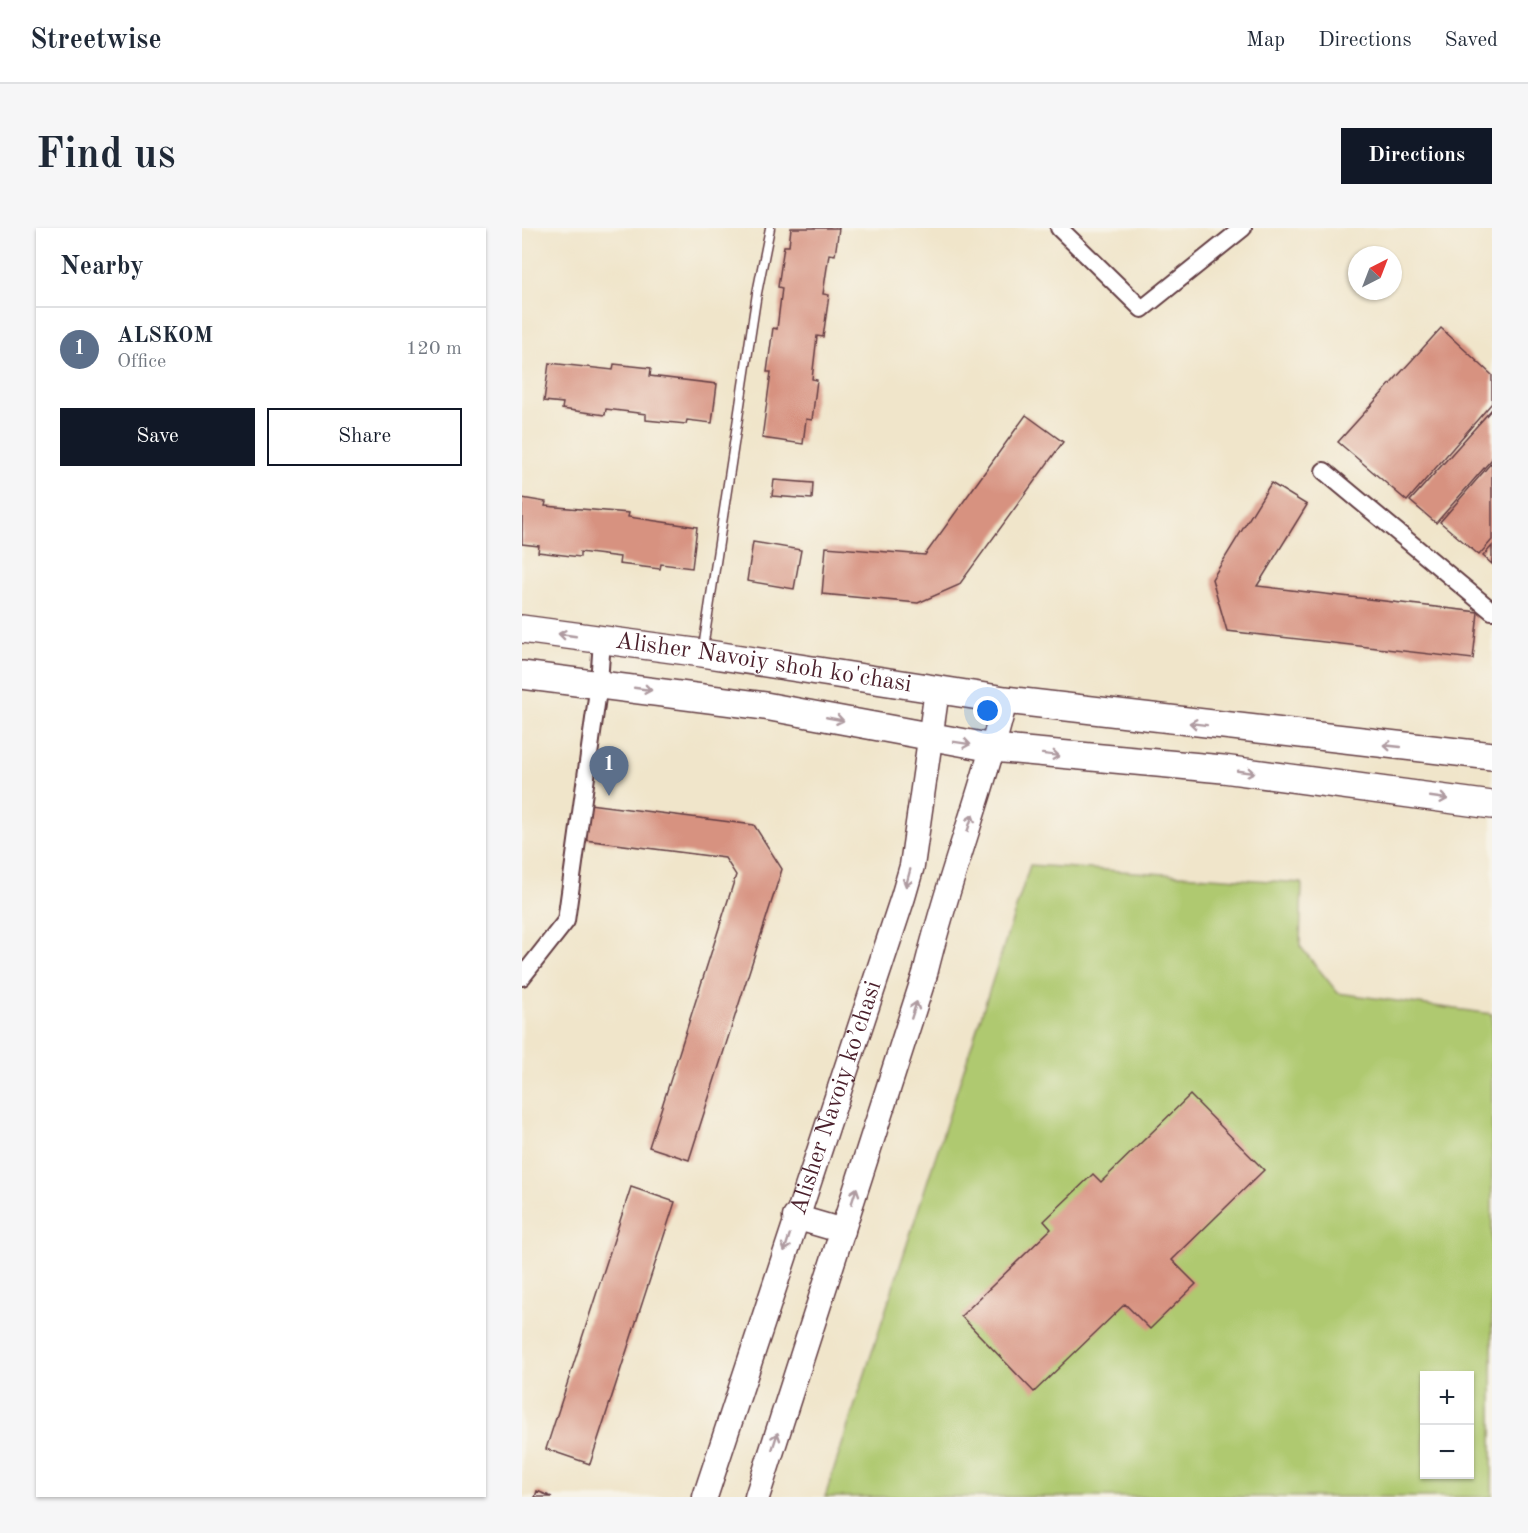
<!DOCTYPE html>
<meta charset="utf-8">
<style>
:root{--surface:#fff;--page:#f6f6f7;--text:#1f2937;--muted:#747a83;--line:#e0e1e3;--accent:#111827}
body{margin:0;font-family:"Old Standard TT",serif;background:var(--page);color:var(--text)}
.controls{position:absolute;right:18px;bottom:18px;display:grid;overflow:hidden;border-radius:0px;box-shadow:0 2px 4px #0004}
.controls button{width:54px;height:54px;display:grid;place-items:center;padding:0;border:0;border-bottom:2px solid var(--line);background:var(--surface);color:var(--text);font:30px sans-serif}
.compass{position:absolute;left:826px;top:18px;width:54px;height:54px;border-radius:50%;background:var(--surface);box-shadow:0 2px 4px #0004;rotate:42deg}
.you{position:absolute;left:466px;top:483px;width:21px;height:21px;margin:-15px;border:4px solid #fff;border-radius:50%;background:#1a73e8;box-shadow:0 0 0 9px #1a73e833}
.badge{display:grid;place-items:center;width:39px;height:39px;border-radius:50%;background:var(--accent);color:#fff;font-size:20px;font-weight:700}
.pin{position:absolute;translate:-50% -50px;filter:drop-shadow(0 2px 3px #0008)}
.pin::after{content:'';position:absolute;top:32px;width:21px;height:18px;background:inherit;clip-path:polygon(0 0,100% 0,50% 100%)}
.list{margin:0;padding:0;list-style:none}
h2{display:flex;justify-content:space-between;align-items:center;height:78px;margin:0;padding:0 24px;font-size:26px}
h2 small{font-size:20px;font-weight:400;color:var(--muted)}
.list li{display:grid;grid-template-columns:39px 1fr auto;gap:18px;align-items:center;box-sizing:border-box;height:84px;padding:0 24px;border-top:2px solid var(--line)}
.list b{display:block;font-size:22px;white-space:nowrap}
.list p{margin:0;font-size:20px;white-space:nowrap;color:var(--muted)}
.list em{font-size:20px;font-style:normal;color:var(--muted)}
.actions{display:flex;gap:12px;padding:18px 24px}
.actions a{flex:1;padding:14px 0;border:2px solid var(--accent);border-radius:0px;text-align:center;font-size:21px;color:var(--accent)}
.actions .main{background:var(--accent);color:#fff}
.map{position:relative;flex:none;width:970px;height:1269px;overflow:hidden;border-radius:0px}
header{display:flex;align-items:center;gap:36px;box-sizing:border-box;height:84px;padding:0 30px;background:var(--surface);border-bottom:2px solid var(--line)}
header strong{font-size:28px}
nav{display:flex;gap:33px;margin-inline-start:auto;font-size:21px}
.intro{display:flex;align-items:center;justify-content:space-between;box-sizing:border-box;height:144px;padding:0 36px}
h1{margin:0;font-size:42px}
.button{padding:15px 27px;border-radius:0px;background:var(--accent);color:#fff;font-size:21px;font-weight:700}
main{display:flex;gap:36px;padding:0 36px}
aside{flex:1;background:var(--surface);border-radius:0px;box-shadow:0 2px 4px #0004}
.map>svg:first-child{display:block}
</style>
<header>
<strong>Streetwise</strong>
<nav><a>Map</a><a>Directions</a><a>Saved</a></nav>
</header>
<div class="intro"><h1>Find us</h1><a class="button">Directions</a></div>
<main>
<aside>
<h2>Nearby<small></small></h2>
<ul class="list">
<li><span class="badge" style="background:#5c6f8a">1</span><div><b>ALSKOM</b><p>Office</p></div><em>120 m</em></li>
</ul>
<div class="actions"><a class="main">Save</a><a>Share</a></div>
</aside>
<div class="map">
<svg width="970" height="1269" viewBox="0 0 970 1269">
<rect width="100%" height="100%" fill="#f7f3e8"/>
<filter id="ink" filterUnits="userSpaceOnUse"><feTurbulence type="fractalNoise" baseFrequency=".0167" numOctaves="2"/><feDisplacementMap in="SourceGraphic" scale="12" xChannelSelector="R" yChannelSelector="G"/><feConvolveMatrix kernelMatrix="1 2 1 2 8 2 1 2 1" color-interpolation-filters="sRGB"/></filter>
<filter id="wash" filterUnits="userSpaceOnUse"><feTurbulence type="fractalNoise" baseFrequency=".008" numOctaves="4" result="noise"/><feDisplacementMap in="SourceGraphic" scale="24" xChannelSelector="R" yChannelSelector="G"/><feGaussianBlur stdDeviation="1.35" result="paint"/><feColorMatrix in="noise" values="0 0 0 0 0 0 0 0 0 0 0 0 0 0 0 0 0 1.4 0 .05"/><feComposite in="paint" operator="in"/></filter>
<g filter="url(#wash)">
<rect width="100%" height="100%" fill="#f0e5ca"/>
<path fill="#afc96f" stroke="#7c744d" stroke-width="1.5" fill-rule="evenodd" d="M508,637L780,655L778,718L816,765L970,786V1269H303ZM902,1148H948V1246H902Z"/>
<g id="blocks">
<path fill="#d79280" d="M269,0H317L313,27L307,26L301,66L307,67L301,109L295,108L290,151L295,152L290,192L284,191L281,216L240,210L249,144H245L251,100L255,101L260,60L256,59L262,18H267Z
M919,100L970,147V175L885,273L816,214Z
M27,135L91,142L92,136L129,140L128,148L195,156L190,195L165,192L164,196L124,192V186L84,181L83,187L40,181L41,175L22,173Z
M970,181V231L914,295L888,273Z
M504,187L541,214L437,357L396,375L300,366L304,319L403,327Z
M970,234V312L957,327L918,294Z
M252,252L291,255L290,271L250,268Z
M749,255L785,277L735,358L956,384L951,431L705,403L690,351Z
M0,270L24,274L23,278L107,285L106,289L175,299L170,340L139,336L138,341L97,336L98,329L58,324V329L16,324L17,318L0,316Z
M231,314L279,322L272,361L225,353Z
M970,318V336L961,328Z
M67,576L232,597L260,641L167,932L127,919L214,647L203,630L63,612Z
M668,867L742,942L650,1032L674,1056L628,1101L603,1076L512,1164L439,1088L529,1001L522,993L571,946L579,954Z
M109,959L153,974L68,1236L24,1221Z
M15,1263L30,1269H13Z"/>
</g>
</g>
<g filter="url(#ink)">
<use href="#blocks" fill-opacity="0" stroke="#633d43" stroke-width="1.5"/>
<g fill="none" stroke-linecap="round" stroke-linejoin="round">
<defs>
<path id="service" d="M181,420L235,65L248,0"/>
<path id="minor" d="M537,0L620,81L721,0
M802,243L970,383
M0,749L44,693L77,455L80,412"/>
<g id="secondary">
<path d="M273,989L321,1003"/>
<path id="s1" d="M183,1269L381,669L390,638L415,462"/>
<path d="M235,1269L403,746C425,653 461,565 483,472"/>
</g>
<g id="primary">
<path id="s2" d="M0,401L180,425L483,472L970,528"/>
<path d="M0,447L243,478L471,520L701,541L970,577"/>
</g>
</defs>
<use href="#service" stroke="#633d43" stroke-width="11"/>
<use href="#minor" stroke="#633d43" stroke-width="20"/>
<use href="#secondary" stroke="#633d43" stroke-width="27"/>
<use href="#primary" stroke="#633d43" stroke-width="30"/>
<use href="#service" stroke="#fff" stroke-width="8"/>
<use href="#minor" stroke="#fff" stroke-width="16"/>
<use href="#secondary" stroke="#fff" stroke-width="24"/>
<use href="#primary" stroke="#fff" stroke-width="27"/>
</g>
<defs><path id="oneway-shaft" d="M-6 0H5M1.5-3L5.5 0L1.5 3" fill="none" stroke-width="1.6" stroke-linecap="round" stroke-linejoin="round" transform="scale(1.5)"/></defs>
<g stroke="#ae9aa0">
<use href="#oneway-shaft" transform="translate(45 407) rotate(-172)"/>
<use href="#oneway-shaft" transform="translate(121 461) rotate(8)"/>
<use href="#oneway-shaft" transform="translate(313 491) rotate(11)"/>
<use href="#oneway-shaft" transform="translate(676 496) rotate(-173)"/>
<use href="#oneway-shaft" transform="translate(440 515) rotate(9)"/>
<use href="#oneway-shaft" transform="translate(870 518) rotate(-174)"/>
<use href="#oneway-shaft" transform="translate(529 527) rotate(7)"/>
<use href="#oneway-shaft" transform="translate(724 544) rotate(8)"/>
<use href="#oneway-shaft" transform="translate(917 570) rotate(8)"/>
<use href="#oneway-shaft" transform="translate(448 595) rotate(-73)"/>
<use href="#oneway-shaft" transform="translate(386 650) rotate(105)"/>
<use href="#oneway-shaft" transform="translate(392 782) rotate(-72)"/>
<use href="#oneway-shaft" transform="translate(332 968) rotate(-72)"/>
<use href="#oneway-shaft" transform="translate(265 1015) rotate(108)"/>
<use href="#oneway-shaft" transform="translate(253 1213) rotate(-72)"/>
</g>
</g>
<g text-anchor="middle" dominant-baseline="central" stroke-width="6" stroke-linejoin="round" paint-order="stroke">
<g font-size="24" fill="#4a1f2b" stroke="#f7f3e8">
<text stroke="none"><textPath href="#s2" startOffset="244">Alisher Navoiy shoh ko'chasi</textPath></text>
<text stroke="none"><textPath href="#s1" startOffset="420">Alisher Navoiy ko’chasi</textPath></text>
</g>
</g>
</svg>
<div class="controls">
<button>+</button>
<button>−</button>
</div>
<svg class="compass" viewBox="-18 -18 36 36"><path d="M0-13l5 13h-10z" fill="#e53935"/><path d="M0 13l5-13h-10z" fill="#747a83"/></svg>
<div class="you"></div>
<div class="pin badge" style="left:87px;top:568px;background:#5c6f8a">1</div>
</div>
</main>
